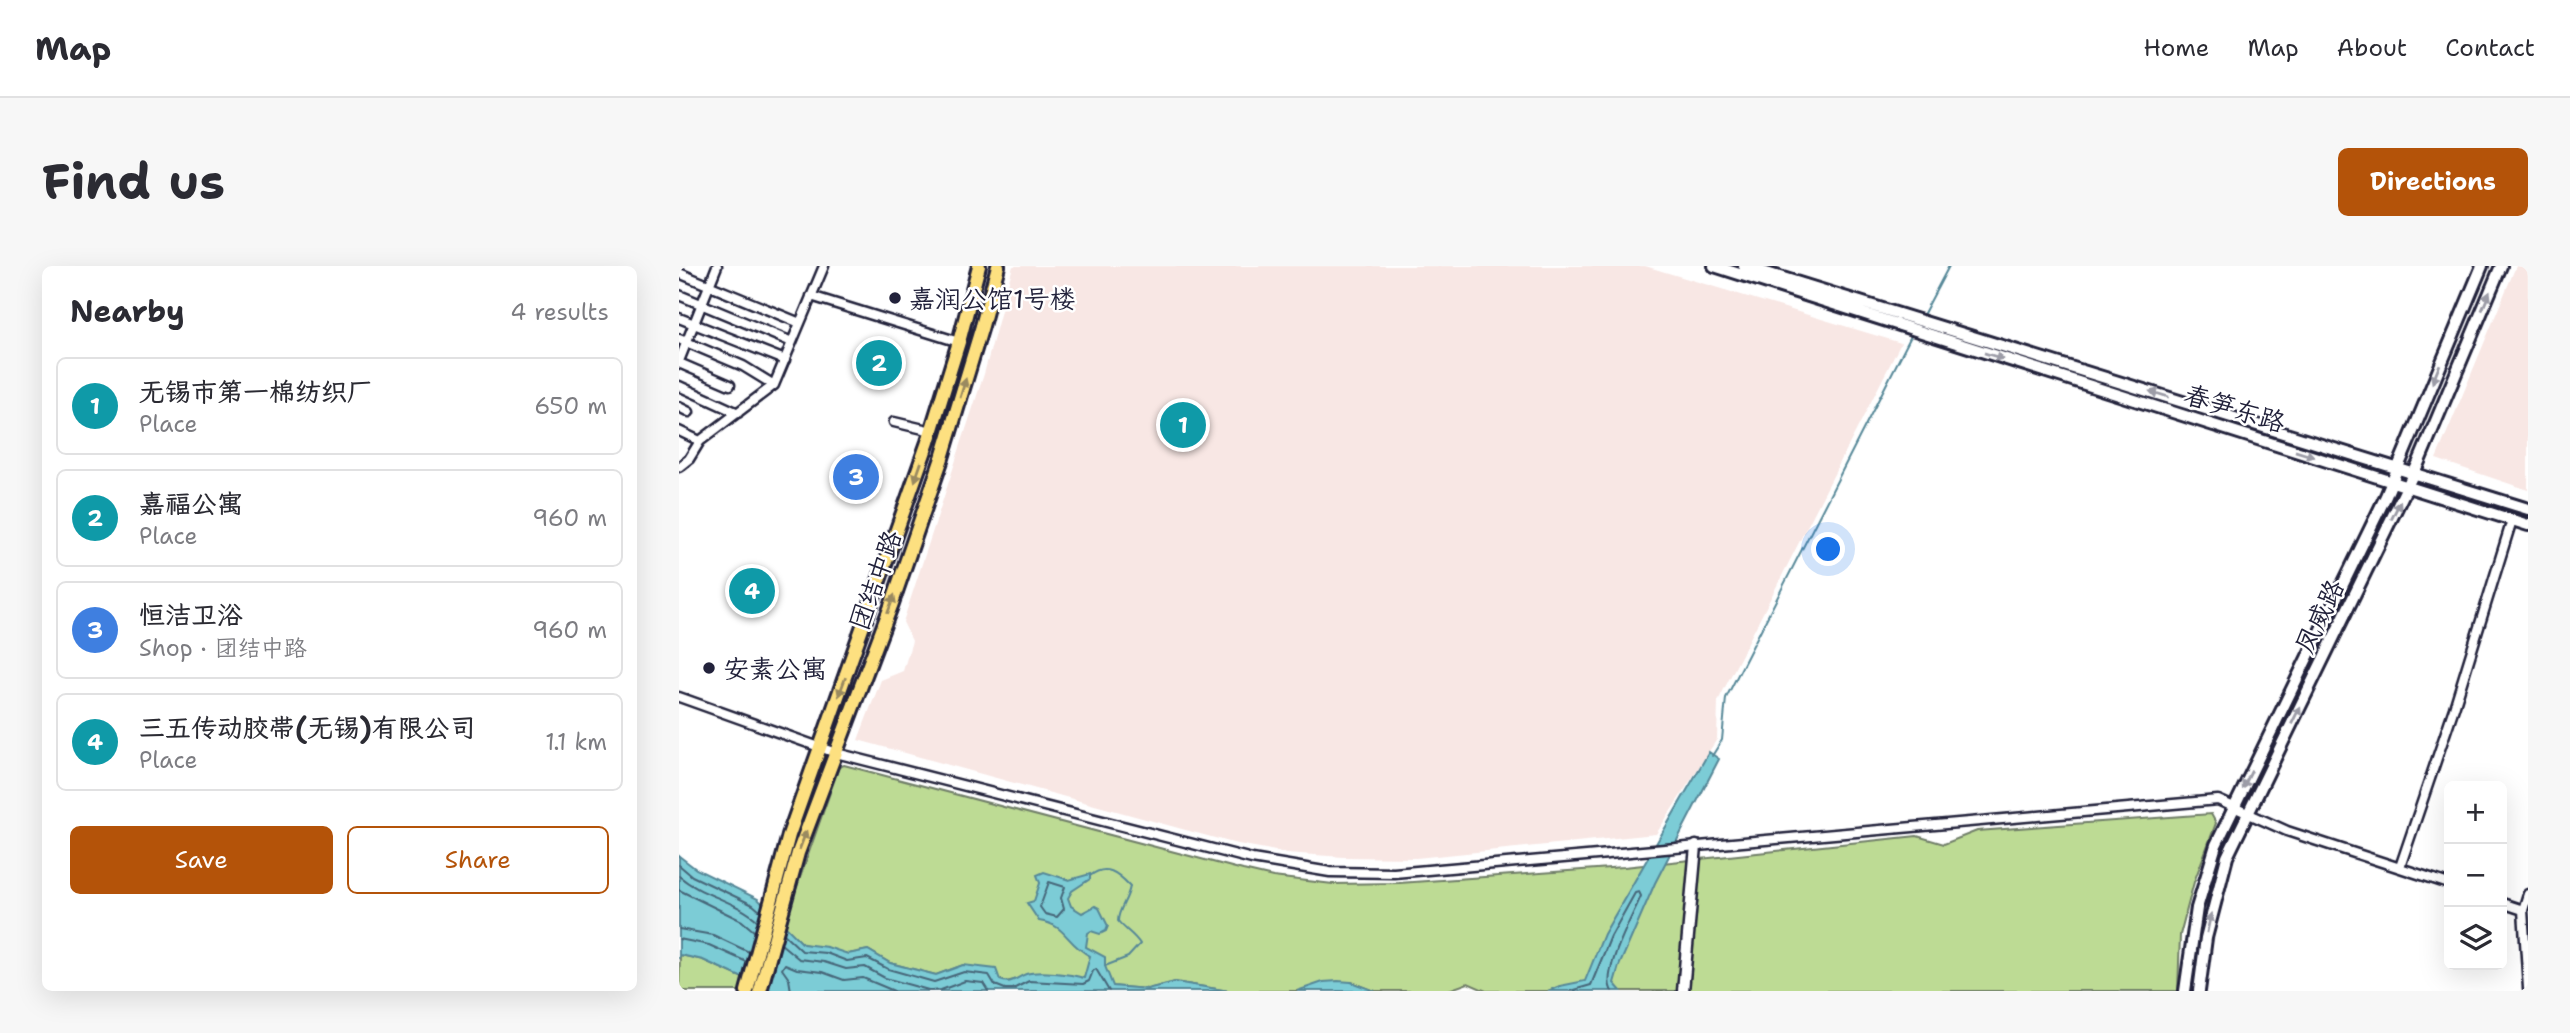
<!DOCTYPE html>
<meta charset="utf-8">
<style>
:root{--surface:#fff;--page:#f7f7f7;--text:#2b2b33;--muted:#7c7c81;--line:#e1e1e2;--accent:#b45309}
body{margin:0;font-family:"Shantell Sans","LXGW WenKai TC",sans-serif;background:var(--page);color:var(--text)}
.controls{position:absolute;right:21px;bottom:21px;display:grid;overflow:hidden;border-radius:10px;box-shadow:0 7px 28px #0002}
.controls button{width:63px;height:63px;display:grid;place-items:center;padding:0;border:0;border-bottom:2px solid var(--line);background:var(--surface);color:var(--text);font:35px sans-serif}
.you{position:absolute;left:1150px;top:284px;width:24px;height:24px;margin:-18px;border:5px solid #fff;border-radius:50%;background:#1a73e8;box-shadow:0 0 0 10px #1a73e833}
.badge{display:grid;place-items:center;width:46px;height:46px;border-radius:50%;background:var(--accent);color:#fff;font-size:23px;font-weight:700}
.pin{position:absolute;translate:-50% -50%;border:4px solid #fff;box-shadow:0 2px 7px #0006}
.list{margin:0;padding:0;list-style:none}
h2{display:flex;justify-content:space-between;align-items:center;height:91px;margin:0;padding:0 28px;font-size:30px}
h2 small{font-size:23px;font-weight:400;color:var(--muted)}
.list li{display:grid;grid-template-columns:46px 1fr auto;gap:21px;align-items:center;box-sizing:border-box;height:98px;margin:0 14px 14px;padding:0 14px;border:2px solid var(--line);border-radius:10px}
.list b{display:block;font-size:26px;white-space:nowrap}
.list p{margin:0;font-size:23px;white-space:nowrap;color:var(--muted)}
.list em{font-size:23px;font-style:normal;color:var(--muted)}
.actions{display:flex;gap:14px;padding:21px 28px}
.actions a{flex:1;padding:16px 0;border:2px solid var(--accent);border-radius:10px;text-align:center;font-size:24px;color:var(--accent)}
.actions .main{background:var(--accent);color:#fff}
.icon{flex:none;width:38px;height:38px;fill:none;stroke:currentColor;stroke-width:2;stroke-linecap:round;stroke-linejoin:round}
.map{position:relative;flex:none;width:1849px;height:725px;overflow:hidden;border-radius:10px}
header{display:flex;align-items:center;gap:42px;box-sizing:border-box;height:98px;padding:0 35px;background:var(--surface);border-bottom:2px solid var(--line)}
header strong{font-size:33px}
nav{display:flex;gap:38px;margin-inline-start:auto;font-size:24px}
.intro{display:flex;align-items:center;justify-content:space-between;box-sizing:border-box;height:168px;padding:0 42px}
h1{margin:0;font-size:49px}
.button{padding:18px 32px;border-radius:10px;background:var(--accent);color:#fff;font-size:24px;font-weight:700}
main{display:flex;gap:42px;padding:0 42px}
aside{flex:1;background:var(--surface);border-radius:10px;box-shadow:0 7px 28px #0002}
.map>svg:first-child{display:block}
</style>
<header>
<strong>Map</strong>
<nav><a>Home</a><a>Map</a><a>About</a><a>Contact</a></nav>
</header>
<div class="intro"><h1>Find us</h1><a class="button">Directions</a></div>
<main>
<aside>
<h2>Nearby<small>4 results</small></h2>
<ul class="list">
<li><span class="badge" style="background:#0f9aa8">1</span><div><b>无锡市第一棉纺织厂</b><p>Place</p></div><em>650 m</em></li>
<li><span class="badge" style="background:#0f9aa8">2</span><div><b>嘉福公寓</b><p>Place</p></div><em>960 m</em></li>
<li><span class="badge" style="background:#3f7fe0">3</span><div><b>恒洁卫浴</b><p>Shop · 团结中路</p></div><em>960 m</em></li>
<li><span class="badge" style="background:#0f9aa8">4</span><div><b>三五传动胶带(无锡)有限公司</b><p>Place</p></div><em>1.1 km</em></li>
</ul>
<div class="actions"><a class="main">Save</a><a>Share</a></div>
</aside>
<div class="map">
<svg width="1849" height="725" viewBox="0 0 1849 725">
<rect width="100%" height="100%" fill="#fff"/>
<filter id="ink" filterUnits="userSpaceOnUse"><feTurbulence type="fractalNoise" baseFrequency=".0143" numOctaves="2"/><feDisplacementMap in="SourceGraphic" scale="14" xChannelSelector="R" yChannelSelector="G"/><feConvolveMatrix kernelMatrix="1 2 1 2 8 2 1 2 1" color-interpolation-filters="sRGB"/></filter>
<g filter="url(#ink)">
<path fill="#f8e7e4" d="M334,0H966L1222,77L1039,435L1038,473L977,568L737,592L664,591L607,587L554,577L179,474L202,414L224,405L233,375L224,356L305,108Z
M1837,0H1849V224L1757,193Z"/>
<path fill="#bddb94" stroke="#707e68" stroke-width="2" d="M165,499L564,604L594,611L654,618L720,617L945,601L1238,570L1265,578L1298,565L1532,548L1537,557L1515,616L1501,669L1499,725H942L935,718L881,720L869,725H807L789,717L767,725H696L673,716L618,725H550L496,716L469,723L339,713L327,716L284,699L257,709L211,697L189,684L169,688L124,678L104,660L160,501Z
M1,689L24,694L93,725H0Z"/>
<path fill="#7bccd6" stroke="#578898" stroke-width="2" d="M1030,486L1040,493L976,617L940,700L935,717L942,725H869L881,720L906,715L925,668Z
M0,590L17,603L79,633L124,678L148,681L169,688L189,684L211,697L257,709L284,699L317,703L321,714C333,719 336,712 347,708C360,704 392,708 405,712L411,690C386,677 388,659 360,655L348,637L355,635L361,617L358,609L365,606L390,614L411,608V613L393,625L389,632L392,640L403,647L416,640L420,642L429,660L427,665L421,668L412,665L409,667L407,681L426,691V700L434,720L468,723L496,716L550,725H93L24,694L2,689L0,691Z
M659,715L672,716L696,725H618L644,716Z"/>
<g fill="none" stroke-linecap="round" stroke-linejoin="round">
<path stroke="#466679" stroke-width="2" d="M0,599L13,610L74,639L81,645
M0,610C23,630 56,634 79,655
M370,616L386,621L382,632L385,643L378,651L366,648L361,641Z
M0,624L63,655L76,666
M0,663L34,669L70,686
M105,668L123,685L147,687L168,695L188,692L209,703L255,716L285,706L310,709L316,719L326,723H334L350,715L404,718L410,715L414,705L417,703L430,725
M0,673L30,679L68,696
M102,678L120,693L145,696L167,703L186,701L206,712L253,725L262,724L286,715L304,717L309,725
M112,725L110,713L103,703L106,698L118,703L143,706L165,714L184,712L215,725
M891,725L912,719L932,670L956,627L960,626L962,630C954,649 921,709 933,725"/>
<path stroke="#578898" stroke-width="2" d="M1243,51L1270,0
M1033,490L1043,474L1047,432L1233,68
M411,610C427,597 439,607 451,620C449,634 439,643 439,655C446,664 455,668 461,678L449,691L426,700"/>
<defs>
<path id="minor" d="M0,7L121,57
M0,29L113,76
M132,30L280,76
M0,52L106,94
M0,73L64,100L95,119
M0,95L38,0
M0,97L51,119
M0,120L59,147
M0,141L10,146
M215,156L253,165
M0,165L21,175
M0,201L10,193L21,175L95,119L145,0
M0,431L157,487L573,593L651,606L715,607L1539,534L1608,565L1770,618
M1721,601L1775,442L1833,254
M1849,628L1844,644L1849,722
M1823,637L1844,644"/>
<path id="tertiary" d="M1004,725L1017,580"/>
<path id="secondary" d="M1035,0L1849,259
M1065,0L1849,243
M1506,725L1518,642L1537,579L1707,230L1803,0
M1520,725L1527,672L1548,591L1739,198L1822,0"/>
<path id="primary" d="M68,725L110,569L249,176L280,76L300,0
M81,725L119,587L212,340L263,192L303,60L319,0"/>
</defs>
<use href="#minor" stroke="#22223b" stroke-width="13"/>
<use href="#tertiary" stroke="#22223b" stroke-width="15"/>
<use href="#secondary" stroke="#22223b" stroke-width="16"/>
<use href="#primary" stroke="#22223b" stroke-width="18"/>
<use href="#minor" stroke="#fff" stroke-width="8"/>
<use href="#tertiary" stroke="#fff" stroke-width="10"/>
<use href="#secondary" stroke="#fff" stroke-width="10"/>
<use href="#primary" stroke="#fde080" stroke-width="12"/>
</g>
<defs><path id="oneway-solid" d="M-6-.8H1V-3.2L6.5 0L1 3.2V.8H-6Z" transform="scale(1.75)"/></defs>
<g fill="#9c9ca7">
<use href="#oneway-solid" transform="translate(1807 35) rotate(-67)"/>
<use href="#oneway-solid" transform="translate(1315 90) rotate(17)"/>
<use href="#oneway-solid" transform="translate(1757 108) rotate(112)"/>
<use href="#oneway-solid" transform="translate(1480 128) rotate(-163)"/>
<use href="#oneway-solid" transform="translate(1626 188) rotate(17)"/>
<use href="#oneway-solid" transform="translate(1717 244) rotate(-64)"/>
<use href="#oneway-solid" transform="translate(1617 449) rotate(-64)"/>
<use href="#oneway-solid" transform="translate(1568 514) rotate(116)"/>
<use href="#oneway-solid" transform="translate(1530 657) rotate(-78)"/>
</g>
<g fill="#9a8a61">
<use href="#oneway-solid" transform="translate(284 122) rotate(-73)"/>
<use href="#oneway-solid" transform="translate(239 206) rotate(109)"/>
<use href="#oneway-solid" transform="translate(212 338) rotate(-70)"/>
<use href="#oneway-solid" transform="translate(163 421) rotate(110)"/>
<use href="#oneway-solid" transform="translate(124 574) rotate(-69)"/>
</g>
</g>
<g fill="#22223b" stroke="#fff" stroke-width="2.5">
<circle cx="216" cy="32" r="7"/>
<circle cx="30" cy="402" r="7"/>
</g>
<g text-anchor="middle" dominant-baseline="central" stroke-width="5" stroke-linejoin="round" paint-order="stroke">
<g font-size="26" fill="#22223b" stroke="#fff" text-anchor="start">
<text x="230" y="32">嘉润公馆1号楼</text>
<text x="44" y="402">安素公寓</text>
</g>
<g font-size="26" fill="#22223b" stroke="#fff">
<text transform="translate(1556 142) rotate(17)">春笋东路</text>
<text transform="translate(196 314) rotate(-70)">团结中路</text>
<text transform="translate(1640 350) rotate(-64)">凤威路</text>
</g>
</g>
</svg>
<div class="controls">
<button>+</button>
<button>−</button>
<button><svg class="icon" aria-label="layers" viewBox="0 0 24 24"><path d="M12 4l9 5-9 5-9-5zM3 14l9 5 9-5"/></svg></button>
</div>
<div class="you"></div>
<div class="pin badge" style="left:504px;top:159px;background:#0f9aa8">1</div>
<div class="pin badge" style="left:200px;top:97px;background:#0f9aa8">2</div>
<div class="pin badge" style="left:177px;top:211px;background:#3f7fe0">3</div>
<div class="pin badge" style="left:73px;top:325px;background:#0f9aa8">4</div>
</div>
</main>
